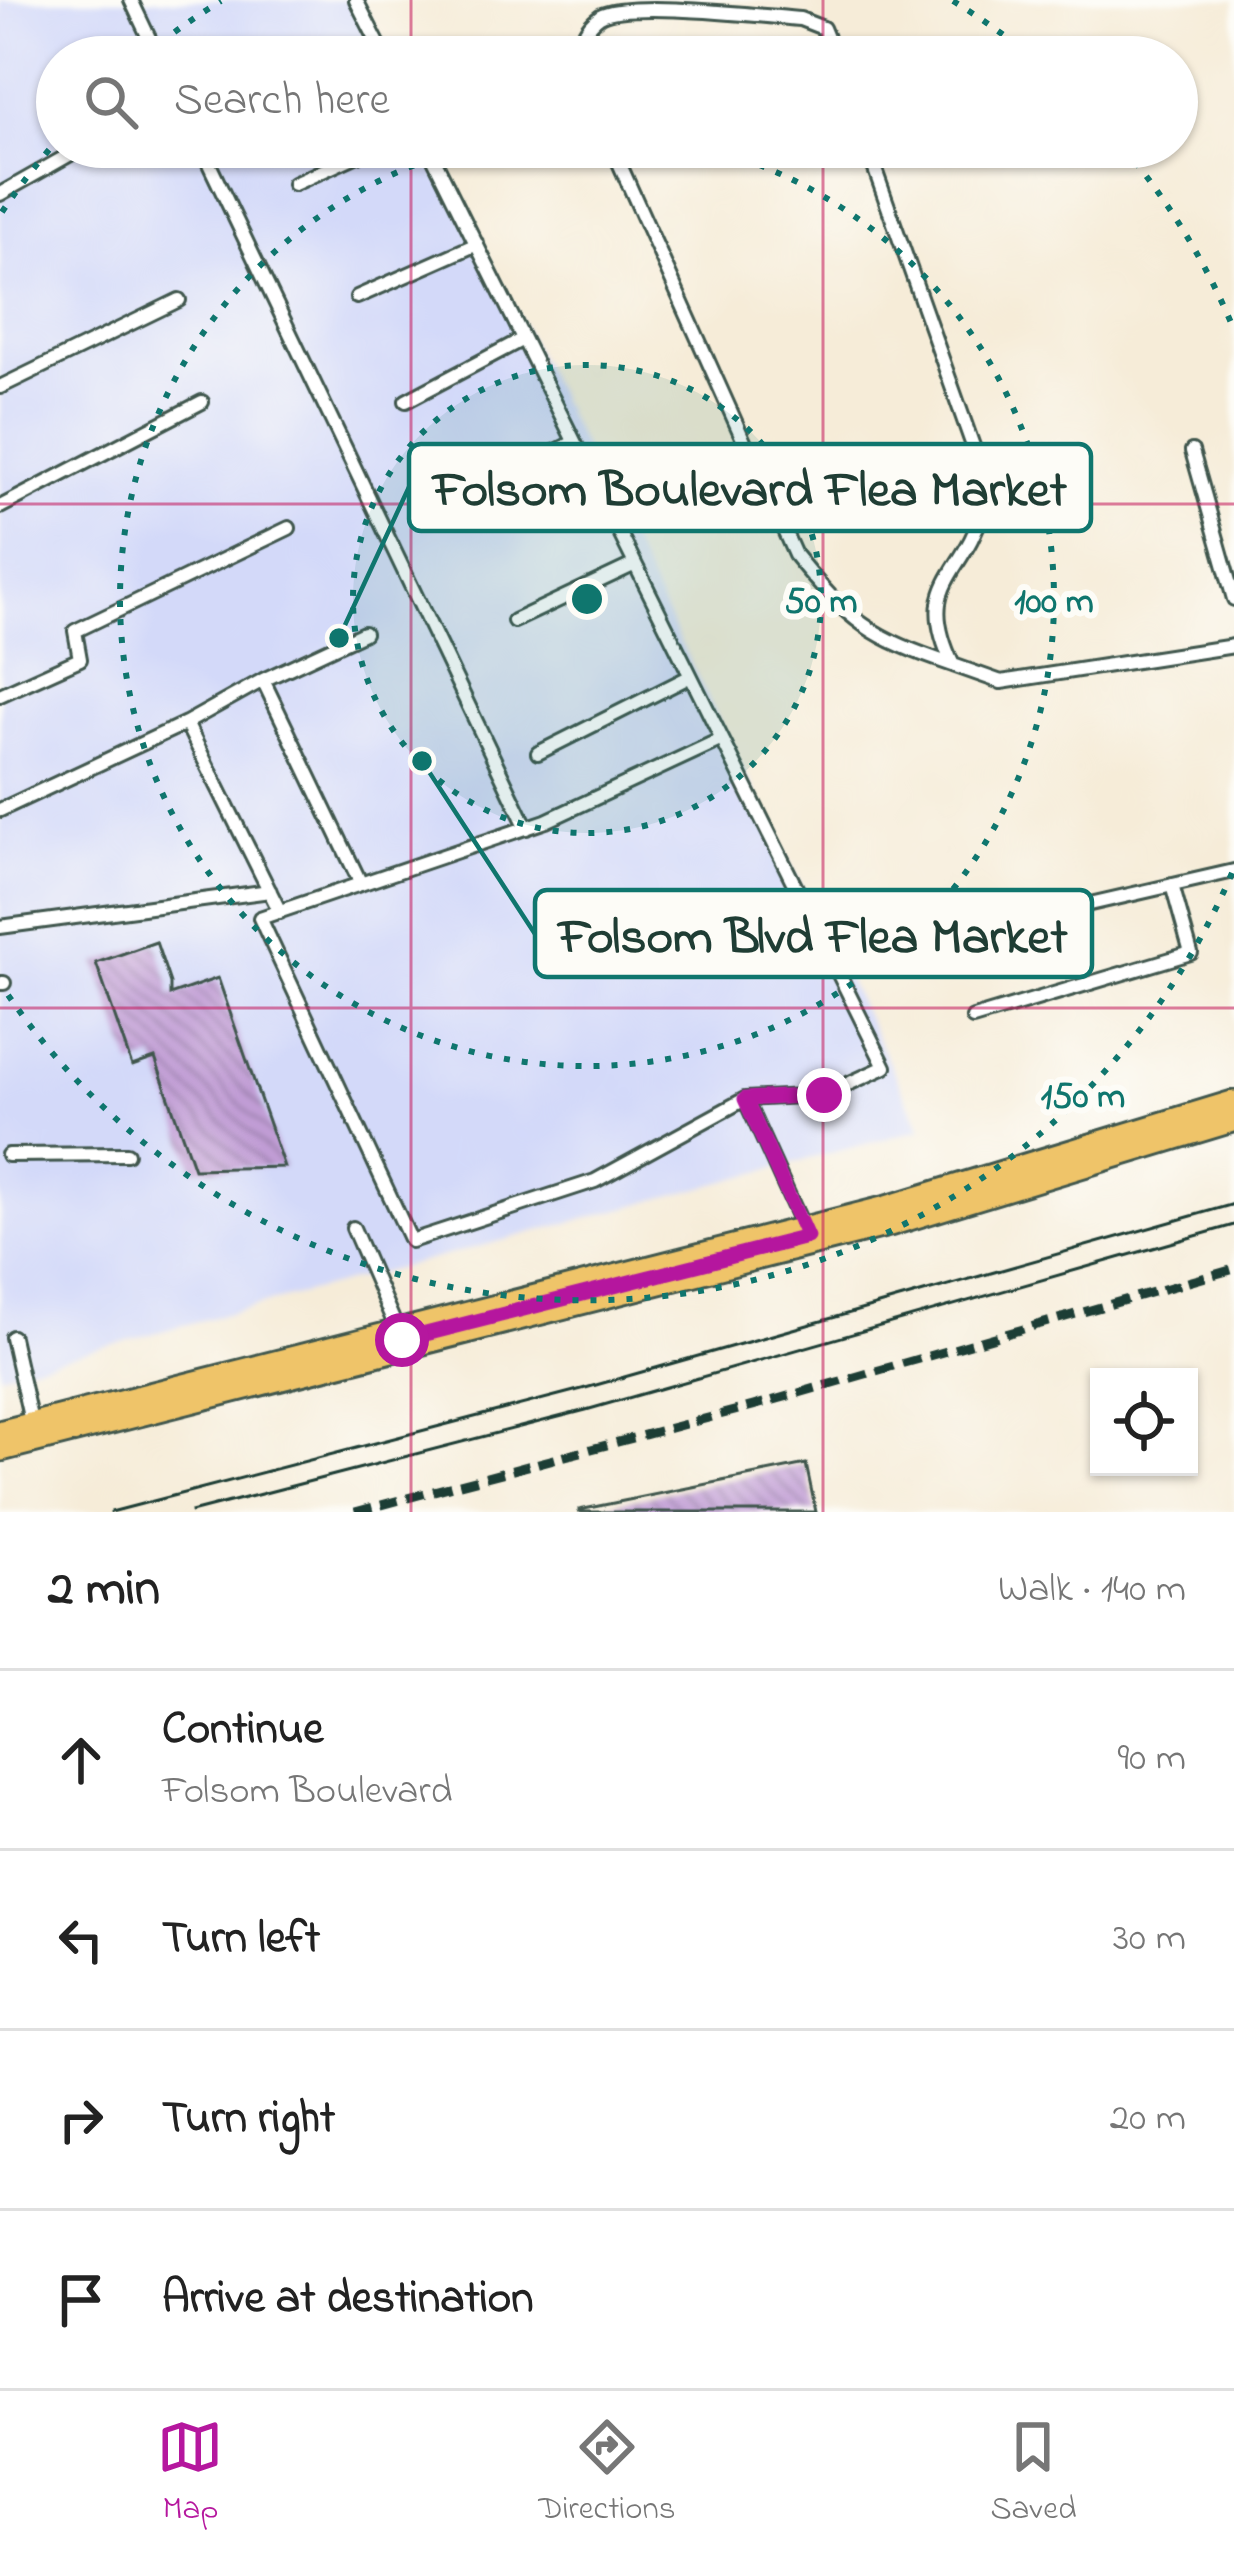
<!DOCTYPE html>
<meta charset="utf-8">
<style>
:root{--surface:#fff;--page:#f6f6f6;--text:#222;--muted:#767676;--line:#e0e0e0;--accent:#b5179e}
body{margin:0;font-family:"Indie Flower",sans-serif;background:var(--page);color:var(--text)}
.controls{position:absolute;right:36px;bottom:36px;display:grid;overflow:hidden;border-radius:0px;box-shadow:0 3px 9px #0004}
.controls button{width:108px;height:108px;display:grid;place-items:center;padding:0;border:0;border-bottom:3px solid var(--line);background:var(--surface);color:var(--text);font:60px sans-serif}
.stop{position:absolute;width:36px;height:36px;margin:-27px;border:9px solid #b5179e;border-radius:50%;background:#fff}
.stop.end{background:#b5179e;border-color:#fff;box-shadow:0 3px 12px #0008}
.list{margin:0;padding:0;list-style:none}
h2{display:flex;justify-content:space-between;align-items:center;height:156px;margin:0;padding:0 48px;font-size:51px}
h2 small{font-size:39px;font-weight:400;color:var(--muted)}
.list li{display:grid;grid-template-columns:78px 1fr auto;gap:36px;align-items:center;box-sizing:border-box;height:180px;padding:0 48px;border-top:3px solid var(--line)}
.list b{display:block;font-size:45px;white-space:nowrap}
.list p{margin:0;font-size:39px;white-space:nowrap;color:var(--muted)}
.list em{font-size:39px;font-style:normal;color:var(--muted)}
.icon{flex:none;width:66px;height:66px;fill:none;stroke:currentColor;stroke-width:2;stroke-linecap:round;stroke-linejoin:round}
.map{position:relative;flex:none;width:1234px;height:1512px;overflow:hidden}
.search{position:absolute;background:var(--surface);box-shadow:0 3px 9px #0004;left:36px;right:36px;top:36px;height:132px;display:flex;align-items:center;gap:30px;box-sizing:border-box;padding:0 42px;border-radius:66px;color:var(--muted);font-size:45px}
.sheet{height:876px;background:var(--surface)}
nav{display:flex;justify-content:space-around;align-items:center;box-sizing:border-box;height:168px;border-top:3px solid var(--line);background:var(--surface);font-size:33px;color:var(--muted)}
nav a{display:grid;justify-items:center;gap:6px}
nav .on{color:var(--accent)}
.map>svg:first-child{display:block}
</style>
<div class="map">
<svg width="1234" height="1512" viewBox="0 0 1234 1512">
<defs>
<pattern id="building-back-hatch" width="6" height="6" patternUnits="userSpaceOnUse" patternTransform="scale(3)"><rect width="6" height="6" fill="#c19dd5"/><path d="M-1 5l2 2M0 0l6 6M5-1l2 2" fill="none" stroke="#9c81ae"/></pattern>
</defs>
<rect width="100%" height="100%" fill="#fdfcf7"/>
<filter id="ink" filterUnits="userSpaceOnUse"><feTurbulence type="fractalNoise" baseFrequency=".00833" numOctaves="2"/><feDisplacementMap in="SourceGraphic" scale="24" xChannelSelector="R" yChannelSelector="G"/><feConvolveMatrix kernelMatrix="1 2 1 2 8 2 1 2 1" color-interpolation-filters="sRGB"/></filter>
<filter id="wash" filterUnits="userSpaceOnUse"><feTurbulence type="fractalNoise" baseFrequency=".004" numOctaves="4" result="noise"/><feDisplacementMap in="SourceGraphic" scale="48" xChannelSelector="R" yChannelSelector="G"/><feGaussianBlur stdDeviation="2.7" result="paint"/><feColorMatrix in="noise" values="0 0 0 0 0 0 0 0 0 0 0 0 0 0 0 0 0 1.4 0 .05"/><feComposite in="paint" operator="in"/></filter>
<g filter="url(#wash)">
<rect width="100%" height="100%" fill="#f6ecd8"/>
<path fill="#d3d9f9" d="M0,0H361L390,57H57V147H434L922,1129L0,1374Z"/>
<g id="blocks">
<path fill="url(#building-back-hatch)" d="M156,942L170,983V995L218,978L284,1167L194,1169L155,1058L132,1066L96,963Z
M806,1464L816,1512H579V1510Z"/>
</g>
</g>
<g filter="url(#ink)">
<use href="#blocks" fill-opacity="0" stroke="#3f574d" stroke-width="3"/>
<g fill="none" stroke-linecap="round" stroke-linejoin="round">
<defs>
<path id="service" d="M131,0L158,57
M356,0L385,57
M350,57L380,46
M578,57C580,40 585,27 600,16C627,0 761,16 800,19L823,28L835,57
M201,147L527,828
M428,147L722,739
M612,147L795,555C849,622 872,638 953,665C914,583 963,578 983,510C987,496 981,477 979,463L867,147
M294,184L375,147
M0,194L83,147
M357,297L477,244
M0,387L179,300
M406,401L523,339
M1192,451L1234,599
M0,507L202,402
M449,507L574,442
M514,621L633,565
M953,665L1001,682L1234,646
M263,680L364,633
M0,695L80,659L75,631L289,528
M722,739L885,1067L824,1095L745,1099L595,1181L411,1241L260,918L546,821Z
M538,753L689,677
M0,810L186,723
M280,912L186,723L263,680L361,884
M0,927L270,891
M959,934L1234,871
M0,983H4
M973,1018L1191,953L1172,885
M745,1099L804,1229
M8,1155L127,1154
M353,1228L399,1334
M12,1337L32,1426"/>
<path id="primary" d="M0,1441L888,1216L1234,1111"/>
</defs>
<use href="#service" stroke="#3f574d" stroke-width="18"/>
<use href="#primary" stroke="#3f574d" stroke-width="45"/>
<use href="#service" stroke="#fff" stroke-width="12"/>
<use href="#primary" stroke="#efc469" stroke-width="39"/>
<path stroke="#1f3d34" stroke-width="3" d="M111,1512L582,1389L1234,1204
M191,1512L586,1410L1234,1225"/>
<path stroke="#1f3d34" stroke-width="9" stroke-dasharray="18 9" stroke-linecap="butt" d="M355,1512L753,1406L1234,1269"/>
</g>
</g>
<g fill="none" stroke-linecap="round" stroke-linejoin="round" filter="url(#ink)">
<path stroke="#b5179e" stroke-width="15" d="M402,1340L807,1237L745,1099L824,1095"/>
</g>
<path fill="none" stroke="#c2185b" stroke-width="3" stroke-opacity="0.55" d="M411,0V57M823,0V57M411,147V1512M823,147V1512M0,504H1234M0,1008H1234"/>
<circle cx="587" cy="599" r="234" fill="#0f766e" fill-opacity=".12"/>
<g fill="none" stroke="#0f766e" stroke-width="6" stroke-dasharray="6 12">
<circle cx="587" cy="599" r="234"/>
<path d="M708 148A467 467 0 1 1 466 148"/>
<path d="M1232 873A701 701 0 0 1 2 986M2 212A701 701 0 0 1 54 144M146 54A701 701 0 0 1 221 1M953 1A701 701 0 0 1 1028 54M1124 148A701 701 0 0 1 1232 325"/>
</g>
<circle cx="587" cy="599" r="18" fill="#0f766e" stroke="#fdfcf7" stroke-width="6"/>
<g font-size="36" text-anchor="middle" font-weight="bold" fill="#0f766e" stroke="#fdfcf7" stroke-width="12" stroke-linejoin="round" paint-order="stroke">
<text x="821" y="612">50 m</text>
<text x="1054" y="612">100 m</text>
<text x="1083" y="1107">150 m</text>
</g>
<path fill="none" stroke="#0f766e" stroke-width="4.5" d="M339 638L409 487M422 761L535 934"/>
<g fill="#0f766e" stroke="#fdfcf7" stroke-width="4.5">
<circle cx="339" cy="638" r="12"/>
<circle cx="422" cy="761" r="12"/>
</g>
<g fill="#fdfcf7" stroke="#0f766e" stroke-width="4.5">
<rect x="409" y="444" width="682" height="87" rx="12"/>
<rect x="535" y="890" width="557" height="87" rx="12"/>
</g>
<g font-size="51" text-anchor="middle" font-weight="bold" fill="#1f3d34">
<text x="750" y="505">Folsom Boulevard Flea Market</text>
<text x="813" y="952">Folsom Blvd Flea Market</text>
</g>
</svg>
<div class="controls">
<button><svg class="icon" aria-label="locate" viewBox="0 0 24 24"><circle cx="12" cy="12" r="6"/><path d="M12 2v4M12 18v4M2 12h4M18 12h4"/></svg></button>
</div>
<div class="stop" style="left:402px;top:1340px"></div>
<div class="stop end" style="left:824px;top:1095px"></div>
<div class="search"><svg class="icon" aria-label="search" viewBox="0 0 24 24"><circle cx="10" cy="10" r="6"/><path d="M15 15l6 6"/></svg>Search here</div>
</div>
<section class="sheet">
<h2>2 min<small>Walk · 140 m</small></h2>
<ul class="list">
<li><svg class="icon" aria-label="ahead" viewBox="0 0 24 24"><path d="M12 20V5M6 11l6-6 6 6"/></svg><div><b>Continue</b><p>Folsom Boulevard</p></div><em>90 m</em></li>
<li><svg class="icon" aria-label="left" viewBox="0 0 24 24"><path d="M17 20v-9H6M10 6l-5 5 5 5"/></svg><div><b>Turn left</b></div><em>30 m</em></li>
<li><svg class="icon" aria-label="right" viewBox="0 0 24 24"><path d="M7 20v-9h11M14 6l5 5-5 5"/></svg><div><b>Turn right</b></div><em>20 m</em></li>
<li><svg class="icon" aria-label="arrive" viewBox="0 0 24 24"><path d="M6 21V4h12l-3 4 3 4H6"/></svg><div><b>Arrive at destination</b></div></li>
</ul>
</section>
<nav>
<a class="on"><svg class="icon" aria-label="map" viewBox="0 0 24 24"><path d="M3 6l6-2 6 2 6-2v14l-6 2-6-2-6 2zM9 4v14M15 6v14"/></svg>Map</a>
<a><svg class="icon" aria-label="directions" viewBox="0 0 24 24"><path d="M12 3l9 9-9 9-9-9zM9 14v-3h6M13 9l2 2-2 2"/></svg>Directions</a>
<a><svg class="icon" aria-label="saved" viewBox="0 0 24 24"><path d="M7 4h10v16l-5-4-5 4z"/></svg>Saved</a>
</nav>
